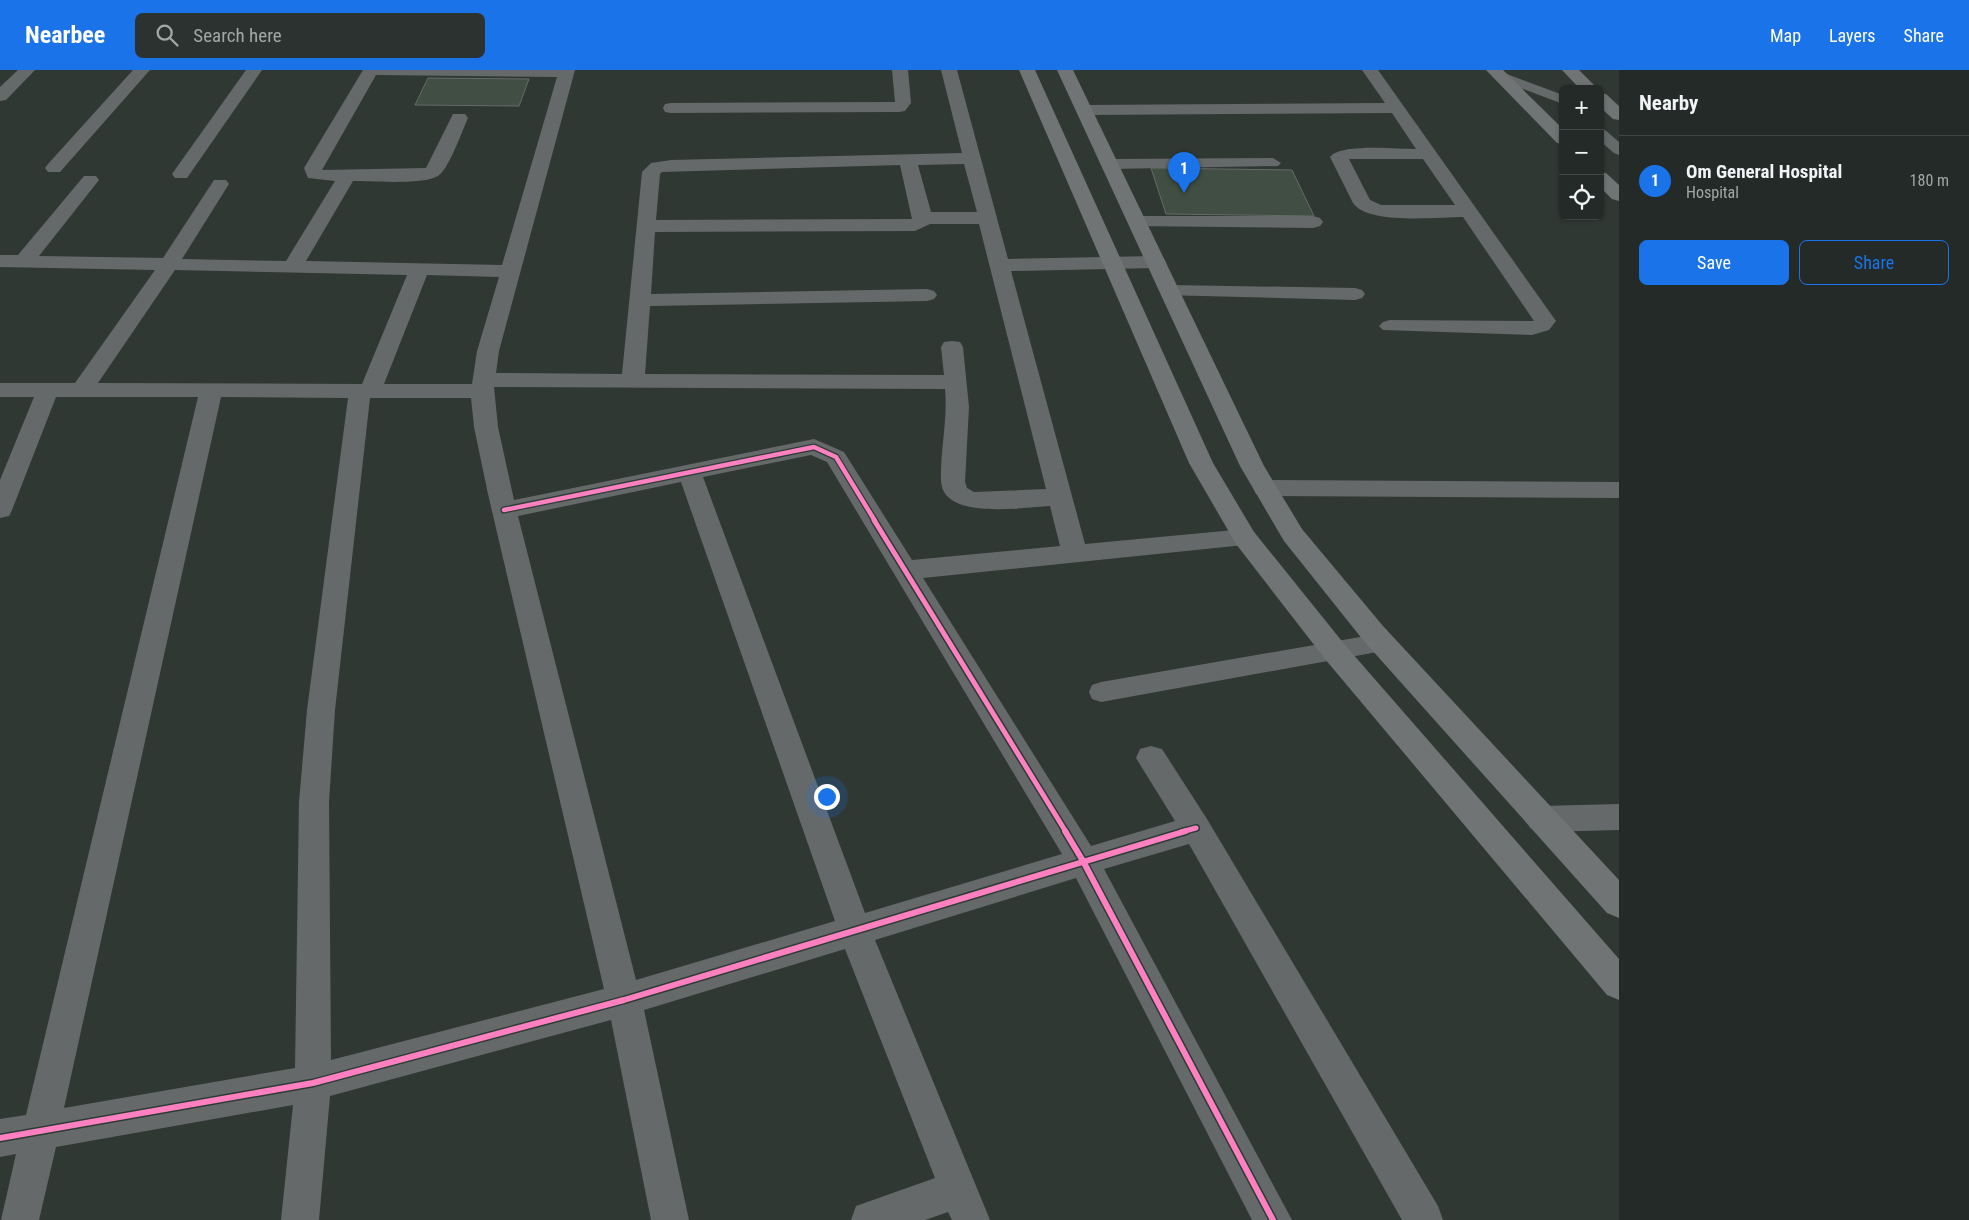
<!DOCTYPE html>
<meta charset="utf-8">
<style>
:root{--surface:#242a27;--page:#2c322f;--text:#f1f3f6;--muted:#a3a7a7;--line:#414644;--accent:#1a73e8}
body{margin:0;font-family:"Roboto Condensed",sans-serif;background:var(--page);color:var(--text)}
.controls{position:absolute;right:15px;top:15px;display:grid;overflow:hidden;border-radius:8px;box-shadow:0 1px 4px #0004}
.controls button{width:45px;height:45px;display:grid;place-items:center;padding:0;border:0;border-bottom:1px solid var(--line);background:var(--surface);color:var(--text);font:25px sans-serif}
.you{position:absolute;left:826px;top:726px;width:18px;height:18px;margin:-12px;border:4px solid #fff;border-radius:50%;background:#1a73e8;box-shadow:0 0 0 8px #1a73e833}
.badge{display:grid;place-items:center;width:32px;height:32px;border-radius:50%;background:var(--accent);color:#fff;font-size:16px;font-weight:700}
.pin{position:absolute;translate:-50% -41px;filter:drop-shadow(0 1px 2px #0008)}
.pin::after{content:'';position:absolute;top:26px;width:18px;height:15px;background:inherit;clip-path:polygon(0 0,100% 0,50% 100%)}
.list{margin:0;padding:0;list-style:none}
h2{display:flex;justify-content:space-between;align-items:center;height:65px;margin:0;padding:0 20px;font-size:21px}
h2 small{font-size:16px;font-weight:400;color:var(--muted)}
.list li{display:grid;grid-template-columns:32px 1fr auto;gap:15px;align-items:center;box-sizing:border-box;height:90px;padding:0 20px;border-top:1px solid var(--line)}
.list b{display:block;font-size:19px;white-space:nowrap}
.list p{margin:0;font-size:16px;white-space:nowrap;color:var(--muted)}
.list em{font-size:16px;font-style:normal;color:var(--muted)}
.actions{display:flex;gap:10px;padding:15px 20px}
.actions a{flex:1;padding:11px 0;border:1px solid var(--accent);border-radius:8px;text-align:center;font-size:18px;color:var(--accent)}
.actions .main{background:var(--accent);color:#fff}
.icon{flex:none;width:28px;height:28px;fill:none;stroke:currentColor;stroke-width:2;stroke-linecap:round;stroke-linejoin:round}
.map{position:relative;flex:none;width:1619px;height:1150px;overflow:hidden}
header{display:flex;align-items:center;gap:30px;box-sizing:border-box;height:70px;padding:0 25px;background:var(--accent);color:#fff}
header strong{font-size:24px}
nav{display:flex;gap:28px;margin-inline-start:auto;font-size:18px}
.search{width:350px;height:45px;background:var(--page);display:flex;align-items:center;gap:12px;box-sizing:border-box;padding:0 18px;border-radius:8px;color:var(--muted);font-size:19px}
main{display:flex}
aside{flex:1;background:var(--surface)}
.map>svg:first-child{display:block}
</style>
<header>
<strong>Nearbee</strong>
<div class="search"><svg class="icon" aria-label="search" viewBox="0 0 24 24"><circle cx="10" cy="10" r="6"/><path d="M15 15l6 6"/></svg>Search here</div>
<nav><a>Map</a><a>Layers</a><a>Share</a></nav>
</header>
<main>
<div class="map">
<svg width="1619" height="1150" viewBox="0 0 1619 1150">
<rect width="100%" height="100%" fill="#303834"/>
<path fill="#404e44" stroke="#656c68" d="M428,8L529,9L519,36L415,35Z
M1151,98L1292,100L1314,146L1166,144Z"/>
<g fill="none" stroke-linecap="round" stroke-linejoin="round">
<path fill="#666969" fill-rule="evenodd" d="M1499,1L1563,25V34L1494,8L1492,5Z
M1600,59L1605,60L1619,72V85L1614,83L1600,71Z
M1273,88L1281,93L1278,96L1110,99L1102,94L1110,89Z
M1383,563L1391,566L1395,572L1391,578L1383,581L1101,632L1092,629L1089,622L1092,615L1101,612Z"/>
<path fill="#666969" fill-rule="evenodd" d="M18,0H35L6,30L0,31V17Z
M133,0H150L60,102H48L45,98L48,94Z
M246,0H262L187,108H175L172,104Z
M363,0H575L499,281L496,303L622,304L642,102L651,93L671,90L962,83L941,0H957L1008,189L1156,186L1163,188L1166,192L1163,196L1156,198L1011,201L1085,474L1245,459L1254,462L1258,468L1254,474L923,508L1091,776L1175,751L1136,688L1140,679L1151,676L1162,679L1207,749L1438,1136L1443,1150H1402L1189,774L1104,799L1292,1150H1252L1076,808L875,870L990,1150H952L948,1142L925,1150H851L856,1136L935,1108L845,879L644,940L689,1150H651L611,950L330,1026L319,1150H281L293,1035L56,1077L39,1150H1L16,1084L0,1087V1049L26,1045L198,327H56L12,440L9,446L0,448V410L34,327H0V313H75L155,200L0,197V185H18L84,106H96L99,110L39,186L163,188L214,110H226L229,114L182,189L286,191L335,111L308,108L304,98ZM376,5L557,7L502,195L306,191L353,111C372,111 423,115 438,106C449,99 462,61 468,48L465,44H453L426,98L322,100ZM964,94L977,142H931L918,95ZM900,95L912,149L656,150L660,104L662,102ZM930,154H979L1046,419L974,422L967,418L965,412L969,337L963,277L960,272L952,271L944,272L941,277L944,305L645,304L650,236L927,231L934,229L937,225L934,221L927,219L651,224L655,162L915,161ZM175,200L407,205L362,314L98,313ZM427,205L499,207L477,281L472,314H384ZM494,317L945,319C948,350 940,380 941,411C943,451 1023,437 1050,436L1060,476L912,490L844,382L814,369L514,430L498,357ZM221,327L348,328L307,640L299,732L295,998L64,1038ZM370,328H471L474,357L488,424L604,919L331,990L329,732L335,640ZM811,385L827,392L1062,784L865,843L703,407ZM681,412L835,851L636,910L518,446Z
M892,0H908L911,33L905,41L899,42L671,43L665,42L663,38L665,34L671,33L895,32Z
M1362,0H1378L1556,251L1549,260L1532,265L1383,260L1379,256L1383,252L1390,250L1534,251L1463,147C1437,147 1368,155 1353,133L1330,87C1340,73 1398,79 1416,79L1392,43L1085,45L1079,44L1077,40L1079,36L1085,35L1385,33ZM1349,89H1423L1455,135H1381L1370,130Z
M1138,146H1313L1320,148L1323,152L1320,156L1313,158L1131,156L1128,152L1131,148Z
M1170,215L1355,218L1362,220L1365,224L1362,228L1355,230L1163,225L1160,221L1163,217Z
M1265,410L1619,412V428L1265,426L1256,424L1253,418L1256,412Z
M1619,734V760L1541,762L1530,758L1526,749L1530,740L1541,736Z"/>
<path fill="#717474" fill-rule="evenodd" d="M1019,0H1035L1213,393L1254,462L1345,575L1619,889V930L1607,925L1325,589L1236,474L1189,393Z
M1057,0H1073L1264,396L1302,459L1383,556L1619,810V848L1607,843L1363,570L1284,471L1240,396Z
M1486,0H1503L1563,59V74L1557,73Z
M1562,0H1579L1598,19H1580Z
M1600,23L1606,24L1619,36V50L1613,49L1600,37Z
M1600,102L1606,103L1619,115V131L1612,129L1600,117Z"/>
<defs>
<path id="cycleway-far2" d="M504,440L814,377L836,387L875,451"/>
<path id="cycleway-far1" d="M874,450L1066,762
M1181,762L1196,758"/>
<path id="cycleway" d="M1065,761L1083,791L1273,1150
M0,1068L313,1013L624,930L1186,761"/>
</defs>
<use href="#cycleway-far2" stroke="#2c3c35" stroke-width="7"/>
<use href="#cycleway-far1" stroke="#2c3c35" stroke-width="8"/>
<use href="#cycleway" stroke="#2c3c35" stroke-width="9"/>
<use href="#cycleway-far2" stroke="#ff80c0" stroke-width="4.5"/>
<use href="#cycleway-far1" stroke="#ff80c0" stroke-width="5"/>
<use href="#cycleway" stroke="#ff80c0" stroke-width="6"/>
</g>
</svg>
<div class="controls">
<button>+</button>
<button>−</button>
<button><svg class="icon" aria-label="locate" viewBox="0 0 24 24"><circle cx="12" cy="12" r="6"/><path d="M12 2v4M12 18v4M2 12h4M18 12h4"/></svg></button>
</div>
<div class="you"></div>
<div class="pin badge" style="left:1184px;top:123px">1</div>
</div>
<aside>
<h2>Nearby<small></small></h2>
<ul class="list">
<li><span class="badge">1</span><div><b>Om General Hospital</b><p>Hospital</p></div><em>180 m</em></li>
</ul>
<div class="actions"><a class="main">Save</a><a>Share</a></div>
</aside>
</main>
